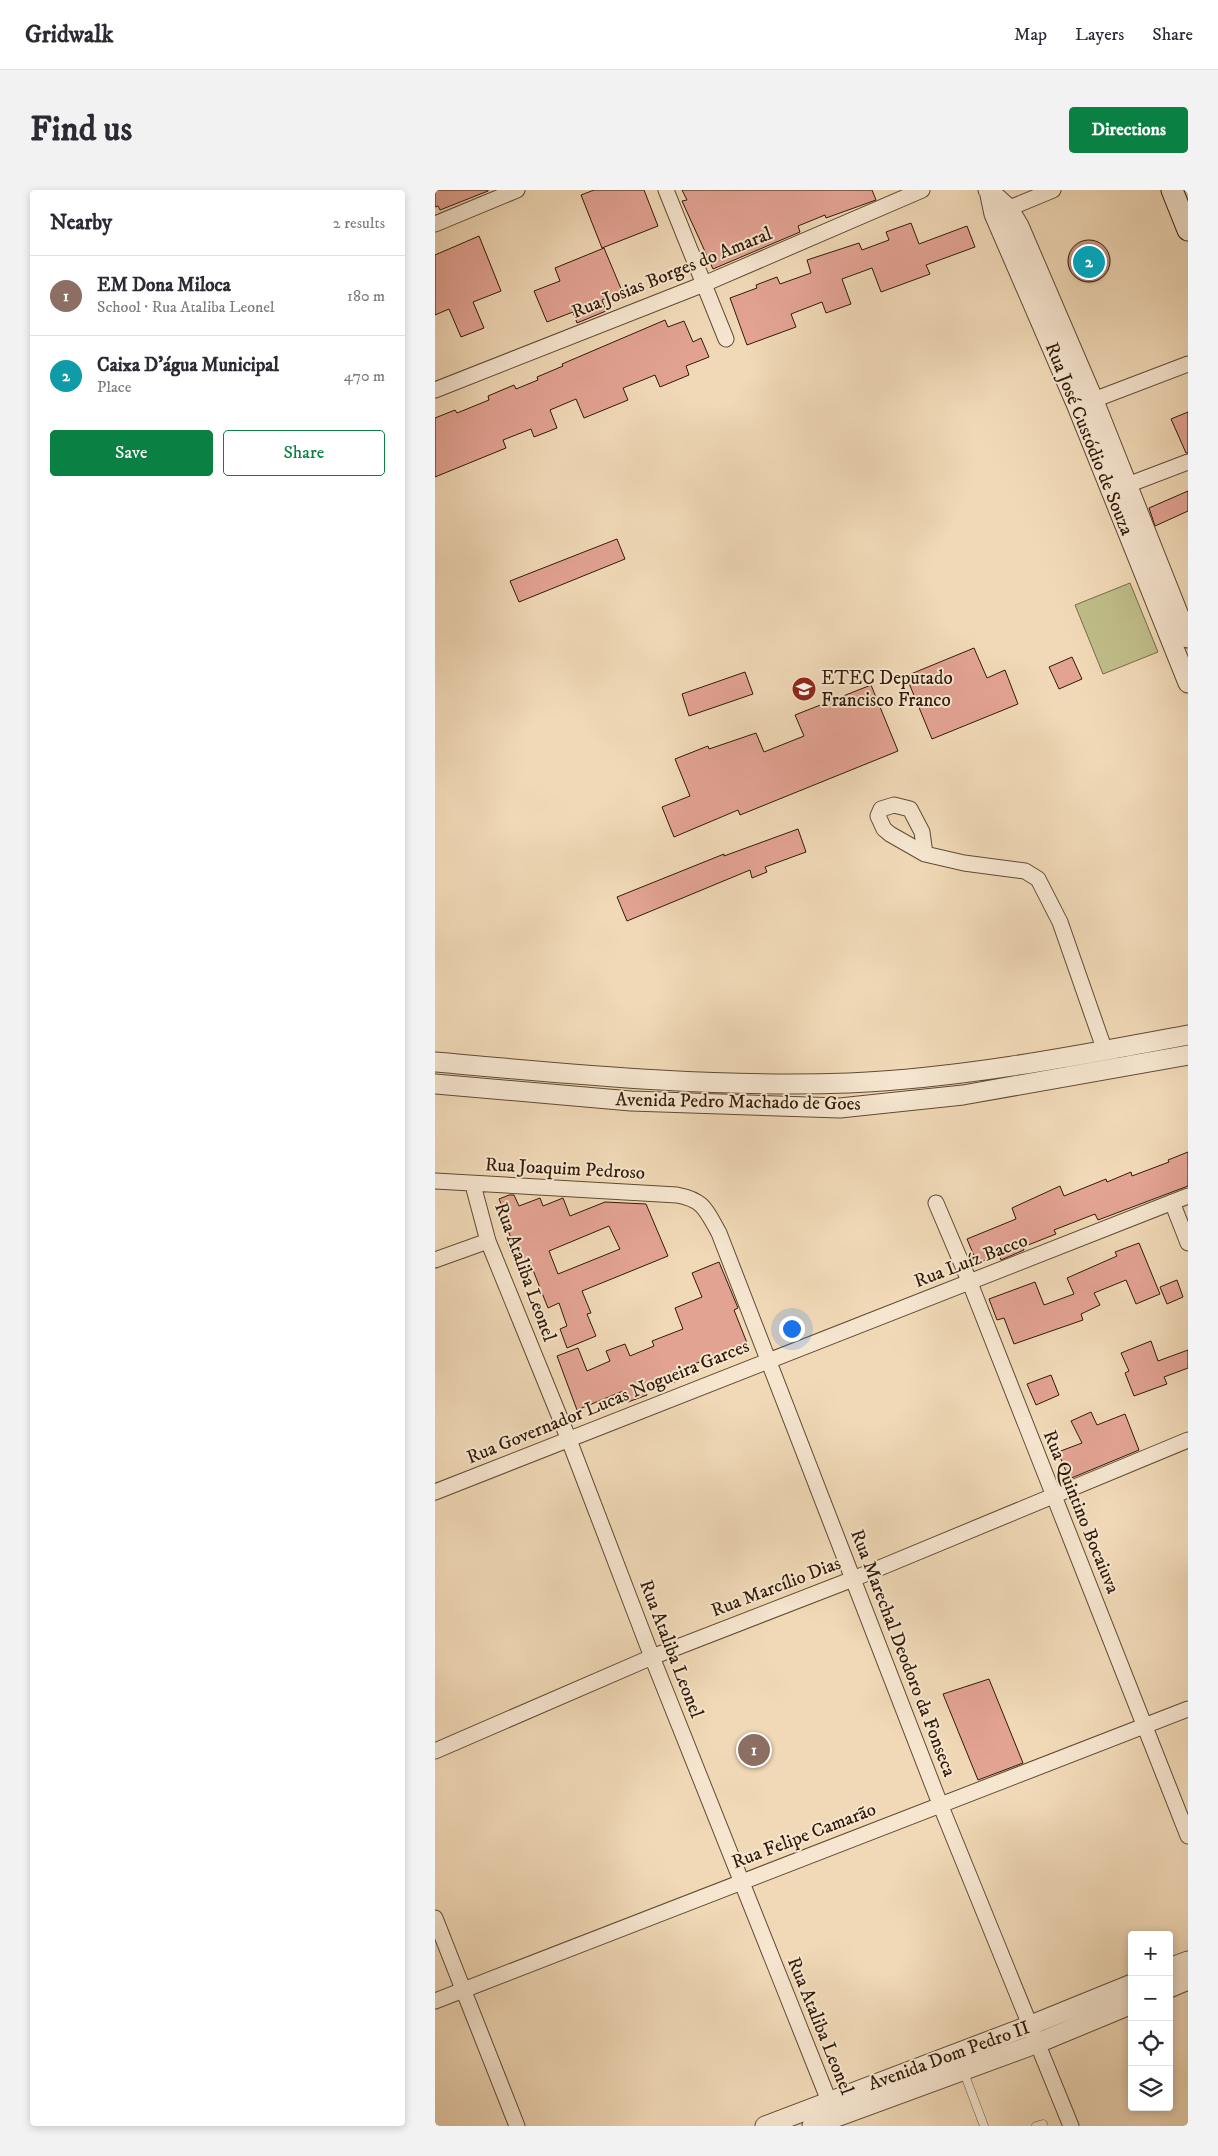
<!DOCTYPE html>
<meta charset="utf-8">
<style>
:root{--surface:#fff;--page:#f2f2f3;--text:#2b2b33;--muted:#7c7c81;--line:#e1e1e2;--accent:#0b8043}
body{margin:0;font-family:"IM FELL DW Pica",serif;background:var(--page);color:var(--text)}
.controls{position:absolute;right:15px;bottom:15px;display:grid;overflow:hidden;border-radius:5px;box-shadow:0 2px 8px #0003}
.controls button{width:45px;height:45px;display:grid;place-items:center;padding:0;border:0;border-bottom:1px solid var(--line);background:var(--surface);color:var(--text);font:25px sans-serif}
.you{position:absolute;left:356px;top:1138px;width:18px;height:18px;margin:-12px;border:4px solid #fff;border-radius:50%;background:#1a73e8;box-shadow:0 0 0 8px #1a73e833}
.badge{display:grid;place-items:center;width:32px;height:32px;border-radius:50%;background:var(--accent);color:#fff;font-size:16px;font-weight:700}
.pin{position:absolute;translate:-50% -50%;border:2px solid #fff;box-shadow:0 1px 5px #0006}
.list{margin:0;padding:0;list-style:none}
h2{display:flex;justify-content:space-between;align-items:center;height:65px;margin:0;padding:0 20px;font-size:21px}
h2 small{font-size:16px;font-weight:400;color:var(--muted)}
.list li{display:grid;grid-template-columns:32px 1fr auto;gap:15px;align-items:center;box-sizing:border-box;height:80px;padding:0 20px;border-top:1px solid var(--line)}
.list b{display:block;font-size:19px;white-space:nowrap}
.list p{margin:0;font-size:16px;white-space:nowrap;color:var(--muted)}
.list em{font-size:16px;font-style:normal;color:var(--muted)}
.actions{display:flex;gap:10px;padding:15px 20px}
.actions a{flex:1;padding:11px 0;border:1px solid var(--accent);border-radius:5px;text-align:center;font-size:18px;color:var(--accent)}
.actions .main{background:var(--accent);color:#fff}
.icon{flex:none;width:28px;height:28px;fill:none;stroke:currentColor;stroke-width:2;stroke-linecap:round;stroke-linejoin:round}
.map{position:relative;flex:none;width:753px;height:1936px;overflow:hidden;border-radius:5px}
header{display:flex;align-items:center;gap:30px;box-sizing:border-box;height:70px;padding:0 25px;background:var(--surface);border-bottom:1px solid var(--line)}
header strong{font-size:24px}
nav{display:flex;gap:28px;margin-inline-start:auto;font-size:18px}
.intro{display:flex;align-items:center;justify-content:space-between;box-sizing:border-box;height:120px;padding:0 30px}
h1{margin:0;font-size:35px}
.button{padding:12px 22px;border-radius:5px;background:var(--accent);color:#fff;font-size:18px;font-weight:700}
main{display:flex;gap:30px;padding:0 30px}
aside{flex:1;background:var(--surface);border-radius:5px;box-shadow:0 2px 8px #0003}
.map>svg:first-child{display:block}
</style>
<header>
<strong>Gridwalk</strong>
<nav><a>Map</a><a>Layers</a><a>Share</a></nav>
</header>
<div class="intro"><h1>Find us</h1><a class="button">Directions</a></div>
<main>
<aside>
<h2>Nearby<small>2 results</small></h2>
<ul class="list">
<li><span class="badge" style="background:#8d6e63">1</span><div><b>EM Dona Miloca</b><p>School · Rua Ataliba Leonel</p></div><em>180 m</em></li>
<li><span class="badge" style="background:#0f9aa8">2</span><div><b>Caixa D'água Municipal</b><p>Place</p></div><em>470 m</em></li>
</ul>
<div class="actions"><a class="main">Save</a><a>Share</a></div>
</aside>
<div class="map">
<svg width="753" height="1936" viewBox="0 0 753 1936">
<rect width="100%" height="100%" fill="#f1d9b7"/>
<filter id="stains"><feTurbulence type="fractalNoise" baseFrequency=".004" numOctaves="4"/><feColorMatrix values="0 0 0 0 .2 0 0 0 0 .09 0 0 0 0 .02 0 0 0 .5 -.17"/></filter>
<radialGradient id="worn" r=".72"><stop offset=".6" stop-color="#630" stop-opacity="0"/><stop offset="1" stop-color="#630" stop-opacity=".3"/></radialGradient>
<path fill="#c0be8a" stroke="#786c48" d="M695,393L723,462L668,484L640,415Z"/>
<path fill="#e3a393" stroke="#301a07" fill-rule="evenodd" d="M0,0H53V1L5,20L3,16L0,17Z
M159,0H209L223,36L167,58L146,5Z
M247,0H437L441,10L391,28L390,25L363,36L365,42L278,79L247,11L252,10Z
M476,33L484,54L532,36L540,57L491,75L495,84L446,102L437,78L407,89L416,114L391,123L387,112L356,124L361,137L312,155L295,108L322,98L321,95L342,87L345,94L376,83L372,70L424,53L427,60L454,50L451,42Z
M44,46L66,101L38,112L49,138L26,147L14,119L0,125V65Z
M633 71a21 21 0 1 1 42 0a21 21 0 1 1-42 0Z
M169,58L187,101L167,110L171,121L142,133L138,122L112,132L99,101L125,91L120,78Z
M230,130L233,137L249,131L258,152L266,148L274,167L251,176L254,185L225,197L220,185L188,198L193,210L149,228L141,209L115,220L122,238L99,247L96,239L68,250L71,258L0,287V228L20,220L22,223L54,210L53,206L79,195L81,199L103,190L102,187L128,176L127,174Z
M753,222V263H751L736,229Z
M753,301V321L720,336L714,318Z
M182,349L190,369L84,412L75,391Z
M539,458L552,488L570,480L583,514L497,549L471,486Z
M637,467L647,489L624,499L614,477Z
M310,482L318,504L254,526L247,504Z
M436,495L463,561L305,625L303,620L239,647L227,617L255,606L240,569L273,556L274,559L321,543L329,562L369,546L360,525Z
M363,639L371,662L330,677L332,682L317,688L315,680L192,731L182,707L289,664V666Z
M753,962V996L663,1030L660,1024L619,1040L621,1044L588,1057L589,1060L566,1070L564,1065L542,1073L532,1049L581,1029L577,1018L625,996L629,1006L671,989L672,992L696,982L697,986L734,972L733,970Z
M74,1005H79L84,1016L105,1008L108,1016L128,1008L135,1026L170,1012L211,1014L233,1066L147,1101L156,1123L152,1124L161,1146L132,1158L125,1139L132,1136L124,1113L113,1118L94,1070L81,1075L72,1053L77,1051L70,1032L73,1031L64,1009ZM174,1036L185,1059L123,1084L114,1061Z
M704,1053L725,1104L701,1114L691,1090L659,1103L665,1115L646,1124L648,1130L579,1154L569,1128L562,1130L554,1109L600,1092L609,1115L639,1104L632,1088L682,1066L680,1062Z
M284,1072L303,1118L299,1120L312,1153L247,1179L251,1187L235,1194L232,1187L208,1197L212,1205L193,1212L188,1201L142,1220L122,1166L143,1158L152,1181L175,1171L171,1161L190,1154L195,1166L219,1156L217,1151L248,1139L240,1118L267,1107L257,1083Z
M742,1090L748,1107L732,1114L725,1097Z
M716,1151L723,1171L753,1160V1178L729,1187L732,1194L699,1206L690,1183L694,1181L686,1163Z
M616,1185L624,1205L601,1215L592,1194Z
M656,1222L662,1235L690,1224L704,1260L634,1289L623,1262L647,1253L636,1231Z
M554,1489L588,1573L543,1590L508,1504Z"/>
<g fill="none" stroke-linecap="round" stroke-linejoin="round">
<defs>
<path id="service" d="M528,1880L549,1936
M601,1936L608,1934"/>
<path id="minor" d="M231,0L291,149
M565,22L618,0
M0,34L82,0
M0,200L269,94L487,0
M648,214L753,174
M682,299L753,272
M490,664L487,642L475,619L459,615L446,619L443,626L449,639L455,644L490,664L529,673L590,681L603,689L625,732L670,861
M0,991L242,1005C269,1010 271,1020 284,1043L505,1614L636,1936
M38,995L53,1051L134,1250L217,1467L398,1921
M737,1012L753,1053
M501,1013L535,1093L753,1646
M0,1070L53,1051
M0,1302L753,1006
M0,1561L217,1467L418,1389L753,1250
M0,1728L82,1936
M0,1811L753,1519"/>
<path id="tertiary" d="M553,0L574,19L584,36L659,211L753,448
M555,5L559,24L642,216L753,493
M0,872C137,884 276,898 414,893C528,888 641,866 753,845
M0,894L196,911L405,918L528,905L753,865
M734,1778L753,1771
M734,1798L753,1790
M330,1936L596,1835L697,1794
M377,1936L603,1853L697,1814"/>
<path id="secondary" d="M737,0L753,40"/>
</defs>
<use href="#service" stroke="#604a33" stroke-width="9"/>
<use href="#minor" stroke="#604a33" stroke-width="17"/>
<use href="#tertiary" stroke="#604a33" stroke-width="21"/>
<use href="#secondary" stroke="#301a07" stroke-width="23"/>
<use href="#service" stroke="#f6e6d0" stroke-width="8"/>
<use href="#minor" stroke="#f6e6d0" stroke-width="15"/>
<use href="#tertiary" stroke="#f6e6d0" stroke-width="19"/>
<use href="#secondary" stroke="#f6e6d0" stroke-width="21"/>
</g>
<defs>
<symbol id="university-disc" viewBox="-11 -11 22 22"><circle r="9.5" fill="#8f2418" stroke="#f6e6d0"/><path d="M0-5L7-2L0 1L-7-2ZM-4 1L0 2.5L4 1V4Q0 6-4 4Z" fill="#fff"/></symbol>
</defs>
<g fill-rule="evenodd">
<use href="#university-disc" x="355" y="485" width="28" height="28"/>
</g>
<g text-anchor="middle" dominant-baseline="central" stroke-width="4" stroke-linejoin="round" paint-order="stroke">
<g font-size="19" fill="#301a07" stroke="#f6e6d0">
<text transform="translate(237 83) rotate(-22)">Rua Josias Borges do Amaral</text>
<text transform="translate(654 249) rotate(68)">Rua José Custódio de Souza</text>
<text transform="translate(303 912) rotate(1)">Avenida Pedro Machado de Goes</text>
<text transform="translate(130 979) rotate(3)">Rua Joaquim Pedroso</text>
<text transform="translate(536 1071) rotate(-21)">Rua Luíz Bacco</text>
<text transform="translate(90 1082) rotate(70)">Rua Ataliba Leonel</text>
<text transform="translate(173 1212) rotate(-22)">Rua Governador Lucas Nogueira Garces</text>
<text transform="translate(646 1322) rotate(68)">Rua Quintino Bocaiuva</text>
<text transform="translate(341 1397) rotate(-21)">Rua Marcílio Dias</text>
<text transform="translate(236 1459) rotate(69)">Rua Ataliba Leonel</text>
<text transform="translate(468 1463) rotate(69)">Rua Marechal Deodoro da Fonseca</text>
<text transform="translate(369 1646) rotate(-21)">Rua Felipe Camarão</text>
<text transform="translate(385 1836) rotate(68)">Rua Ataliba Leonel</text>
<text transform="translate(514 1866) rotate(-20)">Avenida Dom Pedro II</text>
</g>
<g font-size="19" fill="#301a07" stroke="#f6e6d0" text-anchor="start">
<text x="386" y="488">ETEC Deputado<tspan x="386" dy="22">Francisco Franco</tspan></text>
</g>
</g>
<rect width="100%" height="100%" filter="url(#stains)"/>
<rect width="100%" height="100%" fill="url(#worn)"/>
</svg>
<div class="controls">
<button>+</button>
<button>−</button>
<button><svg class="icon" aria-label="locate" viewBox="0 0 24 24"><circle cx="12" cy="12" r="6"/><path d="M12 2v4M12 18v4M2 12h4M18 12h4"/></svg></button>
<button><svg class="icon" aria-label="layers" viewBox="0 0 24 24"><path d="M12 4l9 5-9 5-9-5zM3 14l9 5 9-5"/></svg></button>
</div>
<div class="you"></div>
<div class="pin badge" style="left:319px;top:1560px;background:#8d6e63">1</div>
<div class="pin badge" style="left:654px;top:72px;background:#0f9aa8">2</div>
</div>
</main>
